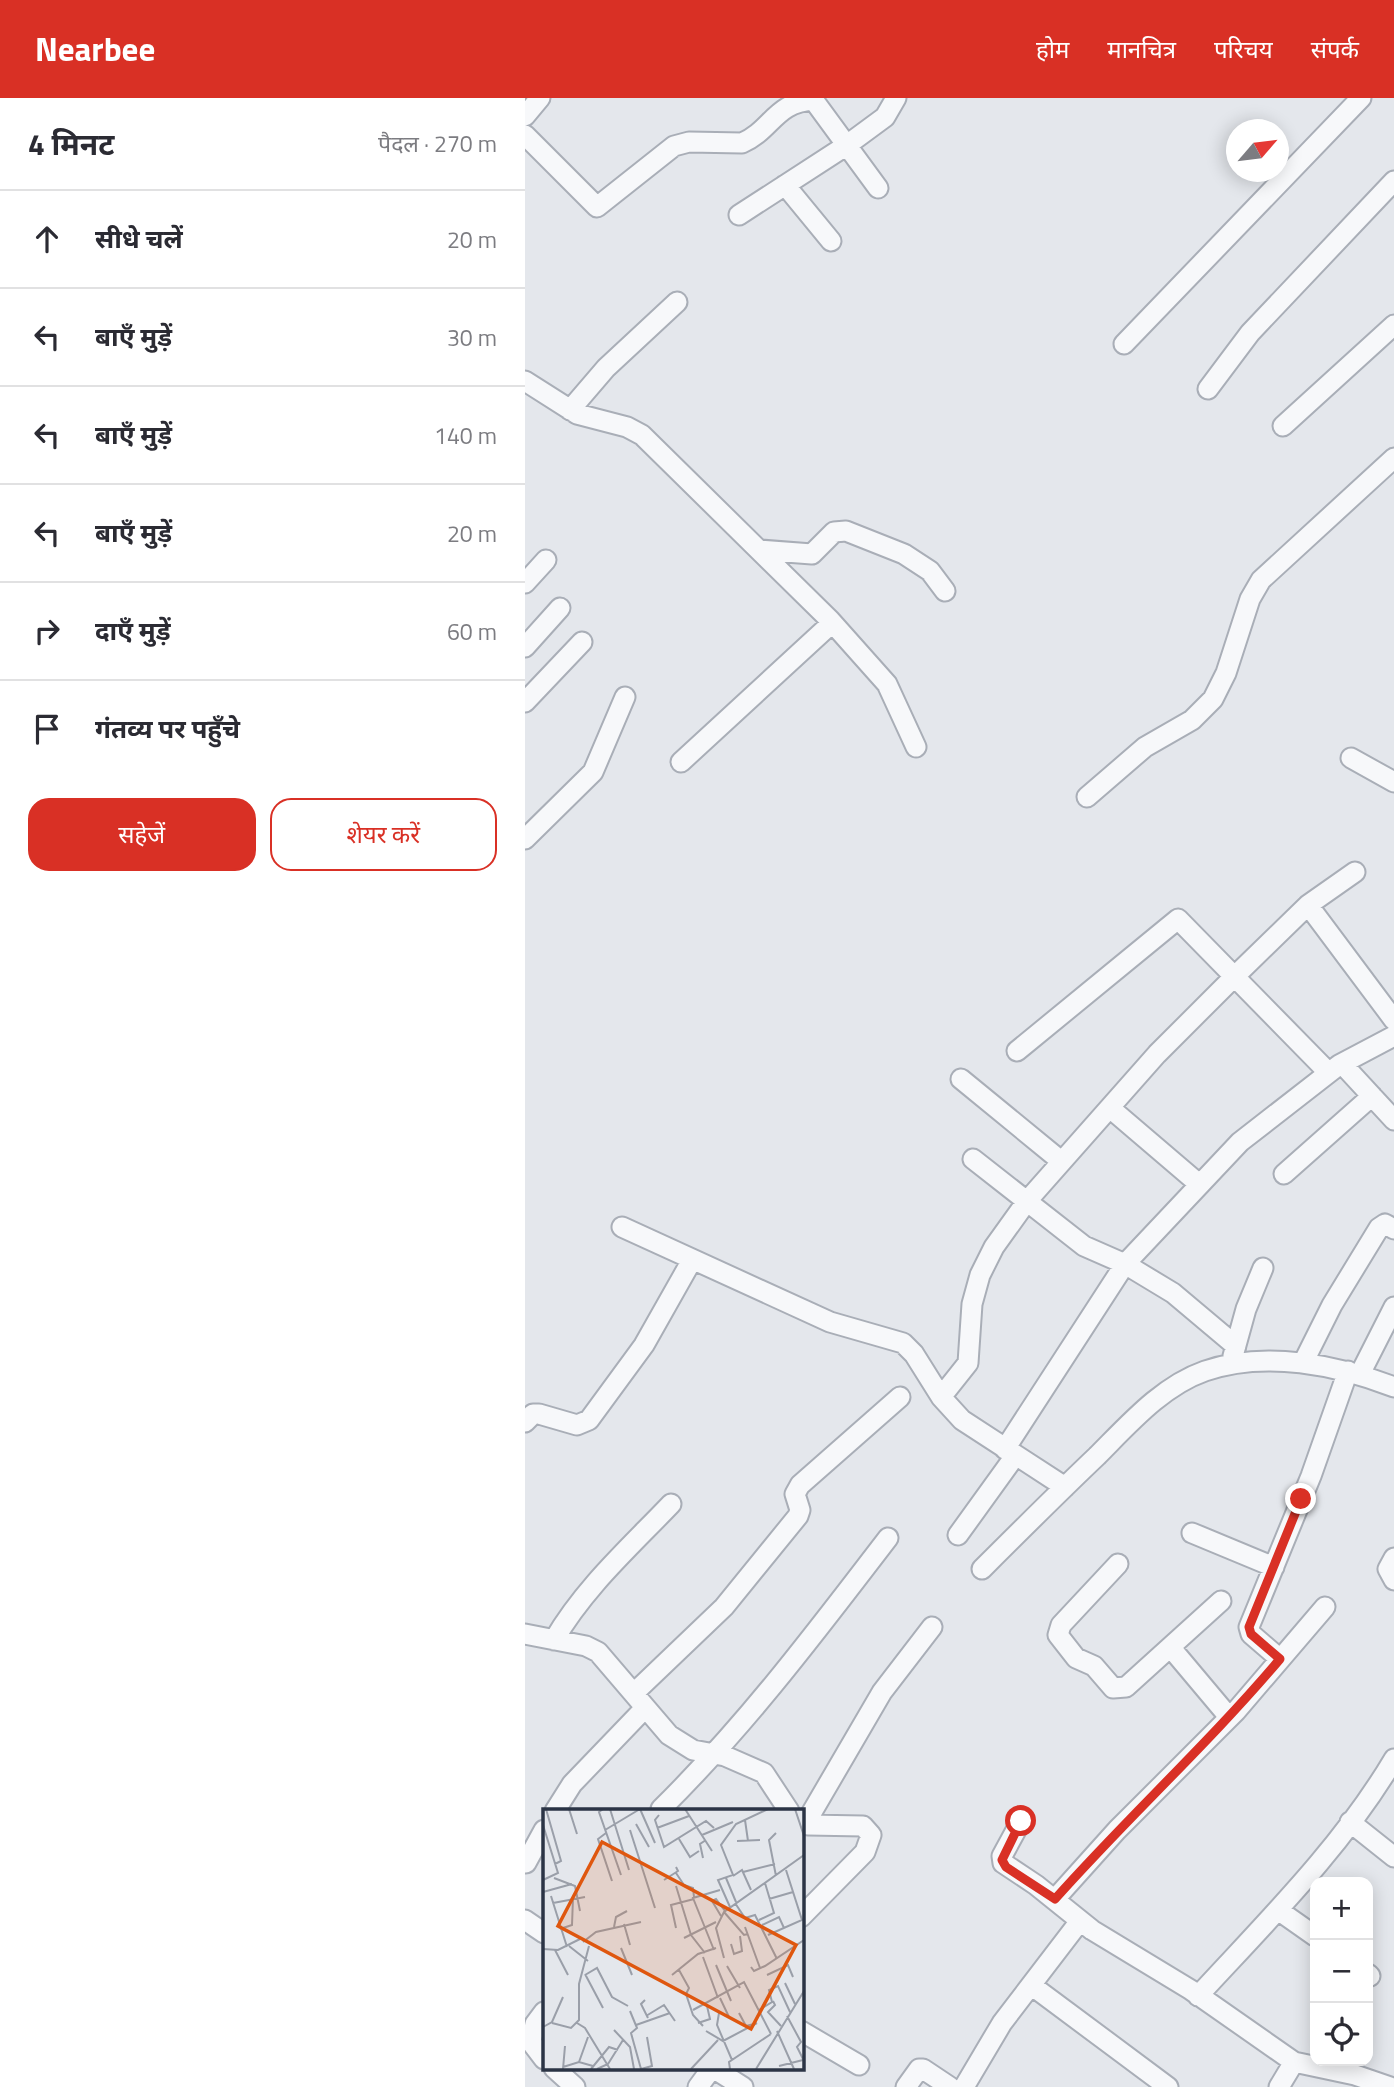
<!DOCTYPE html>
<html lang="hi">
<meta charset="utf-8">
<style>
:root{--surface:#fff;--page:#f7f7f7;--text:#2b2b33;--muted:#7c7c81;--line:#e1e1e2;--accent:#d93025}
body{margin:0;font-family:"Titillium Web","Noto Sans Devanagari",sans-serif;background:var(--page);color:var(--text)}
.controls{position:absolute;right:21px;bottom:21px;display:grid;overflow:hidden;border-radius:14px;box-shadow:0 4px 18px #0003}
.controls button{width:63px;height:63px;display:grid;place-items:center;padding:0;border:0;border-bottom:2px solid var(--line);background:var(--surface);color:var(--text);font:35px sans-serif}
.compass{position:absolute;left:701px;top:21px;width:63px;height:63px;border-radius:50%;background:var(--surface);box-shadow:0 4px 18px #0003;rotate:62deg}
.stop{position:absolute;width:21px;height:21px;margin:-16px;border:5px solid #d93025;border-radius:50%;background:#fff}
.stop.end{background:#d93025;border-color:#fff;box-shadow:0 2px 7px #0008}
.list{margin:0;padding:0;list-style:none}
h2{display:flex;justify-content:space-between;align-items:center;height:91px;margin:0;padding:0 28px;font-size:30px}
h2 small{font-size:23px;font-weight:400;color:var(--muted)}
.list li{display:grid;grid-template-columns:46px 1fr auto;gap:21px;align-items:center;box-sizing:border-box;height:98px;padding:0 28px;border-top:2px solid var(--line)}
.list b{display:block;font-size:26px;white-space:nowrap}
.list em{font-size:23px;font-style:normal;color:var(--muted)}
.actions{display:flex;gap:14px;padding:21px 28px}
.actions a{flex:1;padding:16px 0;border:2px solid var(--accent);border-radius:21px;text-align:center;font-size:24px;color:var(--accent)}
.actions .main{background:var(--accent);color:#fff}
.icon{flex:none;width:38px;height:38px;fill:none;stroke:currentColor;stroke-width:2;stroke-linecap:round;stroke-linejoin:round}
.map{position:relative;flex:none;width:869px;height:1989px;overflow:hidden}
header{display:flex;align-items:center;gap:42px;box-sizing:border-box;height:98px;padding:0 35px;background:var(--accent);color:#fff}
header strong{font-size:33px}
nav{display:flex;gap:38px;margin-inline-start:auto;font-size:24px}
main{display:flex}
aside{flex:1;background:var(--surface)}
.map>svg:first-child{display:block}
</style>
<header>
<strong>Nearbee</strong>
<nav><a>होम</a><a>मानचित्र</a><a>परिचय</a><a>संपर्क</a></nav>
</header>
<main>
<aside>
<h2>4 मिनट<small>पैदल · 270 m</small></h2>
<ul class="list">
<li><svg class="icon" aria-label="ahead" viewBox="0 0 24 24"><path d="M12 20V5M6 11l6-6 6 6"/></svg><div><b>सीधे चलें</b></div><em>20 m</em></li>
<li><svg class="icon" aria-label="left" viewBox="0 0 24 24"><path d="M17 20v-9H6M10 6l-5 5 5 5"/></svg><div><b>बाएँ मुड़ें</b></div><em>30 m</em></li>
<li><svg class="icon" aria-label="left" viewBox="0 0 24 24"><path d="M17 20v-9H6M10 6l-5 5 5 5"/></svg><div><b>बाएँ मुड़ें</b></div><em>140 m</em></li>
<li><svg class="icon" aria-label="left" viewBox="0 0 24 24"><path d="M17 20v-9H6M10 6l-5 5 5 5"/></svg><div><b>बाएँ मुड़ें</b></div><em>20 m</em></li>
<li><svg class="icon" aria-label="right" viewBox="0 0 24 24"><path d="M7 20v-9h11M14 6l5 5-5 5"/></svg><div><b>दाएँ मुड़ें</b></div><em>60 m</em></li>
<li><svg class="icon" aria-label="arrive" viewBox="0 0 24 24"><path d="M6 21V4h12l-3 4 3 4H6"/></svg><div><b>गंतव्य पर पहुँचे</b></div></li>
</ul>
<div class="actions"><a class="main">सहेजें</a><a>शेयर करें</a></div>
</aside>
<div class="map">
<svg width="869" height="1989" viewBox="0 0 869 1989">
<rect width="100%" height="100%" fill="#e4e7ec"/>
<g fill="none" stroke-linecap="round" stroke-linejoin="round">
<defs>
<path id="street" d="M287,0L353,90
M0,18L15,0
M0,37L72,109L149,48L164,44L217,45C247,32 250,4 289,2
M260,87L306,143
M214,117L322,47L360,19L371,0
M599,246L836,0
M0,283L52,316L102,329L117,337L305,522L362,586L391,649
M683,291L725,235L869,83
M45,312L81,270L152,204
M758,328L869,227
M235,452L287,456L309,434L321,433L379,456L405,473L420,493
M0,485L21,462
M0,549L35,510
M0,604L57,544
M826,660L869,684
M156,664L307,525
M562,699L620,649L667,622L688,601L701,575L725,501L736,482L869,360
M0,741L68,674L100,599
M783,807L869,922
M492,953L653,821L803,974
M814,967L869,938
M436,981L536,1063
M585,1010L674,1086
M448,1061L559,1148L600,1166L648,1195L711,1248
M759,1076L847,998
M97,1129L305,1224L378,1245L389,1256L416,1299L437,1322L540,1389
M708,1258L721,1211L738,1170
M778,1265L807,1207L854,1130L860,1126L869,1131
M835,1276L869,1209
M416,1299L443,1265L447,1206L455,1177L469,1149L502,1103L632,956L708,880L783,807L830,774
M0,1324L8,1316H14L52,1327L64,1322L119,1247L167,1162
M480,1351L600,1166L715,1044L814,967L821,970L869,1022
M667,1435L749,1469
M433,1437L490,1358
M869,1460L863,1471L869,1482
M593,1466L536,1527L533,1537L551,1560L569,1568L588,1590L601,1589L696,1503
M457,1471C495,1433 533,1395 572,1358C604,1326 637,1288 680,1273C740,1252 812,1267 869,1289
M0,1536L61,1548L73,1554L144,1637L168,1652L200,1658L239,1675L264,1713
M29,1542C59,1490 105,1449 146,1406
M646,1550L704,1619
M755,1561L726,1536L724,1529L786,1378L823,1273
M109,1595L199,1509L273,1418L275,1412L270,1396L275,1387L375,1299
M136,1711C221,1627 291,1534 363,1440
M30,1713L47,1686L120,1610
M496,1723L477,1758L478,1765L511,1787L567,1832L666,1892L769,1964L830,1977L865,1989
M276,1724L283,1727L338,1728L346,1737L340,1754L276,1819
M825,1724L869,1759
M280,1726L357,1594L407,1529
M1,1765L19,1732
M530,1801L592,1732L711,1613L800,1509
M753,1812L790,1838
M0,1822L19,1835
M843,1876L845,1878
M506,1887L643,1989
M673,1898C742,1823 817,1749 869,1661
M19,1914L10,1926L6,1944L19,1961
M276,1933L334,1967
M29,1970L50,1989
M188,1970L218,1989
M173,1989L187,1970
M381,1989L394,1971H398L425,1989
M439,1989L477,1925L555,1823
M754,1989L769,1964"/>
</defs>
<use href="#street" stroke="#a9aeb7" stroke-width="23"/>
<use href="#street" stroke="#f7f8fa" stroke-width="19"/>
</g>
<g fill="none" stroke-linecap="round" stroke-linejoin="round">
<path stroke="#d93025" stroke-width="9" d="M496,1723L477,1762L481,1769L530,1801C603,1719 684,1645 755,1561L726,1536L724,1529L776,1401"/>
</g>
<g transform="translate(18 1711)">
<rect width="261" height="261" fill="#e4e7ec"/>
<path fill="none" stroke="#9a9fa9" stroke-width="2" d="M3,0L18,52L12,55M26,0L34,25M60,0L56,3L78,66M67,0L86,61M97,0L112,34M142,0L169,42M252,0L261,27M116,6L112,11L121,38L163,12L171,19M202,11L205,32M93,15L106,38M0,16L15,64L0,71M114,19L146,7M62,21L97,0M87,21L112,99M63,24L55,30L69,72M159,26L190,13M136,30L147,48L156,42M194,32L217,31M160,49L157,35L163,31M200,63L232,55M133,64L141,76L150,79L151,88M190,67L199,61L208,81M233,67L226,31L233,24M11,69L32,77L37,102M183,69L193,93M121,71L135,62L133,58M133,77L148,126L162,144M0,83L29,75M8,87L24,138M226,90L250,83M10,94L42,88M192,94L202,109L212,106L234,150M187,98L175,71L190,66L178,36L193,15L225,0M181,103L201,126L205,125M178,107L169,92L173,90L182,102M216,111L231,104L222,74M81,115L87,136M219,116L236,108L241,119M71,118L73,108L84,102M202,118L217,159M133,119L128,96L151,90M17,120L29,116L30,89M225,126L259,111L243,61M141,129L173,113M40,133L53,123L98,113M188,135L191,145L199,142L197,127M26,137L45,152M78,139L89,166M0,140L15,141L37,130M12,141L25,166M171,141L150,89L177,81M160,148L175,189M181,149L173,119L181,103L261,46M173,156L188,192M184,157L197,179M208,158L211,162L222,157L261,131M136,161L146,179L143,185L150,206L160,217M42,165L60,199M42,166L54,159L69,188L85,197M129,166L155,145L173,139M224,166L245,156L250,168M242,174L252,195M177,189L186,208M102,191L98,195L105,209M230,192L232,196L225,203L238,217M150,201L201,173L228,225M216,201L229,193L226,181L235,177L247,203M87,202L94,219L88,224L98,260M176,204L174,216L189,251M196,204L203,217L211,215M103,207L121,196L132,212M244,207L258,233L254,238L261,252M9,214L28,219L36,211V175L46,137M34,214L42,219L67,260M155,214L167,210L164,197M93,216L127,204M0,218L9,213L20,188M71,221L87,238L91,260M163,222L180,232L214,214M234,222L251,260M36,253L45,228M236,257L260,251M20,258L36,253L50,257M20,260L22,237M48,260L66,238L75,241M54,260L65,255L80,231M98,260L109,257L104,228M148,260L175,231M187,260L186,253L228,225M213,260L261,182"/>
<path fill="#df570f" fill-opacity="0.15" stroke="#df570f" stroke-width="3.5" d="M59,33L253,136L208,220L15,117Z"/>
<rect width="261" height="261" fill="none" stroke="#2b3445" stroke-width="3.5"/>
</g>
</svg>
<div class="controls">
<button>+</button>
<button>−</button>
<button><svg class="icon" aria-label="locate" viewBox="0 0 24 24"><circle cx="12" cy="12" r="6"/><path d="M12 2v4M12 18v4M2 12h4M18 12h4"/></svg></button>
</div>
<svg class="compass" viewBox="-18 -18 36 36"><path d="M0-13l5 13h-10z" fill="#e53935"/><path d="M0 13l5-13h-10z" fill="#7c7c81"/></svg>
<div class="stop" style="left:496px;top:1723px"></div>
<div class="stop end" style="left:776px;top:1401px"></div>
</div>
</main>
